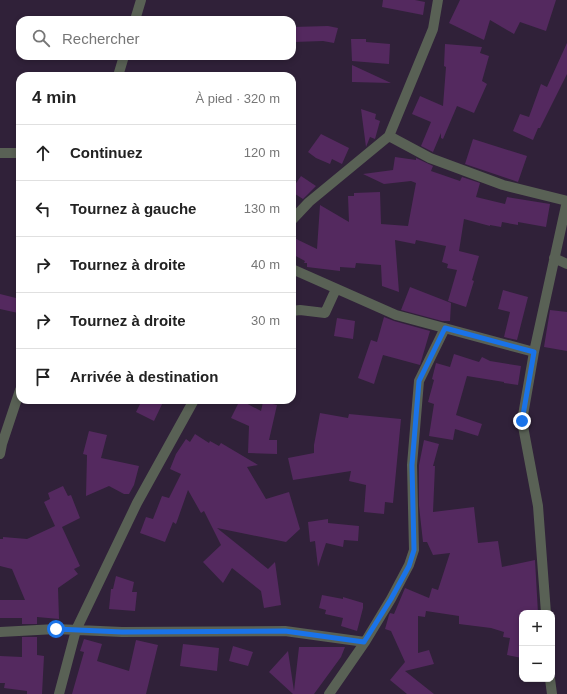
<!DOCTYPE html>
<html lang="fr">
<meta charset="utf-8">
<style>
:root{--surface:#fff;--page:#f6f6f6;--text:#222;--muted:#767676;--line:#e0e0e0}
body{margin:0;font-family:Helvetica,sans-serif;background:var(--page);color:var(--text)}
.controls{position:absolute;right:12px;bottom:12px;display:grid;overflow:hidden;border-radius:8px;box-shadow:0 2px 6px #0003}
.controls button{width:36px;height:36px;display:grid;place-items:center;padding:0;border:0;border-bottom:1px solid var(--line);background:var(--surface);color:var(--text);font:20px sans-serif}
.stop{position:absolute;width:12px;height:12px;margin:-9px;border:3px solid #1a73e8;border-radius:50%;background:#fff}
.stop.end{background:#1a73e8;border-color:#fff;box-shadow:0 1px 4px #0008}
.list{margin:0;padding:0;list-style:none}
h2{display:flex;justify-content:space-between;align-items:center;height:52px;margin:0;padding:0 16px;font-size:17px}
h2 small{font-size:13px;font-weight:400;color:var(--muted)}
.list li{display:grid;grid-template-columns:26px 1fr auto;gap:12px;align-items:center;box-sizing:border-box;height:56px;padding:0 16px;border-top:1px solid var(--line)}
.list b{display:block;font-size:15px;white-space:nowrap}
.list em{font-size:13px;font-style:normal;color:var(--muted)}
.icon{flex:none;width:22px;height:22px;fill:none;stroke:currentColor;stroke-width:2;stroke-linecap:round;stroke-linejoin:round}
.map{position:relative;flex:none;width:567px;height:694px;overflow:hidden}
.search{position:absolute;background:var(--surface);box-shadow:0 2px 6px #0003;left:16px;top:16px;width:280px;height:44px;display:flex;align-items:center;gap:10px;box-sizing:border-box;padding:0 14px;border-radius:12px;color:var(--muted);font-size:15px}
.panel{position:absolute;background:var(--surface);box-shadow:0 2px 6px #0003;left:16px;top:72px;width:280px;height:332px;border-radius:12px}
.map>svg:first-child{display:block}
</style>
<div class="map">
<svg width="567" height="694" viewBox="0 0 567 694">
<rect width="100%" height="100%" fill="#302139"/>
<path fill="#54295f" d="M383,0H415L425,2L423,15L382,7Z
M460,0H556L546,31L520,22L514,34L490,20L484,40L449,23Z
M328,26L338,28L334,43L323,41L294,42L293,27Z
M351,39H366V42L390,44L389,64L352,61Z
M567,43V74L540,128H538L533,140L513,131L520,114L529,117L541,84L547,87Z
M445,44L482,47L480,53L489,56L482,81L487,84L474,113L457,106L443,139L441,138V133L433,152L421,146L431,122L412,114L420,96L443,106L446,67L444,66Z
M352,65L391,83L352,82Z
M361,109L376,114L375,119L380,121L375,139L370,137L366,147Z
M321,134L349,148L342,164L332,159L330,164L316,158L308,152Z
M473,139L527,156L518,182L465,164Z
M395,157L416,160V158L433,166L431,171L460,181L462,177L480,183L476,197L505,204L507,197L550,204L546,227L518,222V225L502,222L501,227L490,225V226L464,219L459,251L479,256L472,280L474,281L466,307L448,301L457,270L447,268L448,264L442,262L446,246L416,240L415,244L395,240L399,292L382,286L381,265L356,263L355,268L340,267V271L307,267V263H304L305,261L292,254V237L317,249L320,205L349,222L348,196H354V193L380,192L381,224L408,226L416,183L411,181L384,184L363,174L393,170Z
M301,176L316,186L303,199L292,192V189Z
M410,287L451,303L450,321H442L401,310Z
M503,290L528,297L517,340L504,337L510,312L498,309Z
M0,294L20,299L18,313L0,309Z
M550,310L567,312V351L544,347Z
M384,317L394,321L430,331L420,365L383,355L374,384L358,378L371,340L377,342Z
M337,318L355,321L353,339L334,336Z
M454,354L479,362L482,357L490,361L521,366L518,385L504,383V382L467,376L456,415L482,424L478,436L455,429L453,440L429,436L434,404L428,402L434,380L432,379L436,363L450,367Z
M142,400H164L154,421L136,412Z
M240,400L261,411L263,402L277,405L269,440H277V454L248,453L249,426L231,418Z
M320,413L348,418L349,414L401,419L393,503L385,502L384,514L364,512L366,485L349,481L351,471L293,480L288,458L314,453V445Z
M89,431L107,435L101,458L139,466L134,485L129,494H124L109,486L86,496L87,455L83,454Z
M195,434L209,443L210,441L219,446L221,443L258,465L247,467L266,499L289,492L300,529L286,542L217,528L268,569L275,562L281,605L264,608L261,591L232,568L223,583L203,562L221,545L204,511L201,513L188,490L176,524L173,522L165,542L140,533L146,517L153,519L162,496L169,498L181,474L170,469L176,454L186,439L190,442Z
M424,440L439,444L433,466H435L433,512L474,507L478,543L498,541L502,567L535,560L538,613H522V658L507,655L510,638L503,637L504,632L491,628L459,624V616L426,611L425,617L418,616V653L429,650L434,664L405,671L434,694H407L390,680L405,662L391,631L385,629L389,615L390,613L394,614L405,588L429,598L432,588L438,590L450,553L433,555L427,542H423L419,506V465Z
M63,486L68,496L71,495L80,518L62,527L80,566L74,569L78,574L58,588L59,619L37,617V624H22V618H0V600H25L12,569L0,566V539H3V537L27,539L55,526L44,502L50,499L48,493Z
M328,519V523L359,526L358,541L344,540L343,547L326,543L318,567L315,541L310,542L308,522Z
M116,576L134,582L132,592H137L135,611L109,609L111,589H113Z
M322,595L343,599V597L363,603V608L357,631L341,626L343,618L325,614L326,610L319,608Z
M22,637H37V655L44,656L42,694H27V691L4,688L5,683H0V656L22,657Z
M84,639L102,644L97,661L129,671L136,640L158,645L146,694H72L84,652L80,651Z
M183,644L219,648L217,671L180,666Z
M233,646L253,652L248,666L229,661Z
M299,647H345L341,657L314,694H293L269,672L288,651L294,691Z"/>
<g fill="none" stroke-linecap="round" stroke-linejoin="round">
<path stroke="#596155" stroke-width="10" d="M135,20L141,0
M118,76L124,56
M389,136L433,29L438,0
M0,153H20
M292,220L309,202L389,136L430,158L503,185L567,201
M554,258L567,264
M292,269L396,315L534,352
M292,311L300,310L325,313L336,289
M0,454L2,444L20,390
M546,613L538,506L522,421L534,352L567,201
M0,632L56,629L122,632L285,631L365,642
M550,679L552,694
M59,694L76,630L137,503L194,400
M329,694L365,642L391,599L409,565L414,550L412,465L419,381L445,328"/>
</g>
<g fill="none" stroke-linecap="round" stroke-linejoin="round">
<path stroke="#1a73e8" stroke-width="5" d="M56,629L122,632L285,631L364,642L391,599L409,566L414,550L412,465L419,381L445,328L534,352L522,421"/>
</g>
</svg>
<div class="controls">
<button>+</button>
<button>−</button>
</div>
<div class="stop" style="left:56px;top:629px"></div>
<div class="stop end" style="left:522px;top:421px"></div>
<div class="search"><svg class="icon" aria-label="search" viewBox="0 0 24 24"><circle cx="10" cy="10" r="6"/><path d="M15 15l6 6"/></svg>Rechercher</div>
<section class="panel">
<h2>4 min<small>À pied · 320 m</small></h2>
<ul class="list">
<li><svg class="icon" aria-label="ahead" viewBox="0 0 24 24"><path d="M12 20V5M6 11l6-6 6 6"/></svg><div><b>Continuez</b></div><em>120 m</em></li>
<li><svg class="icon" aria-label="left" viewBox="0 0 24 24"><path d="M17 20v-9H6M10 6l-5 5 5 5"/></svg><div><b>Tournez à gauche</b></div><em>130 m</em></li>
<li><svg class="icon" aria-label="right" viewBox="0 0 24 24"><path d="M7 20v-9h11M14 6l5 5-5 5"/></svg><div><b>Tournez à droite</b></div><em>40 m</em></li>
<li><svg class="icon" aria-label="right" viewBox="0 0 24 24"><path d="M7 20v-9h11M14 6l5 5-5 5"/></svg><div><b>Tournez à droite</b></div><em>30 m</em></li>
<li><svg class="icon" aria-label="arrive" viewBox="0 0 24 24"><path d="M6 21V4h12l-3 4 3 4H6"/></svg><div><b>Arrivée à destination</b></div></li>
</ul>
</section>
</div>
